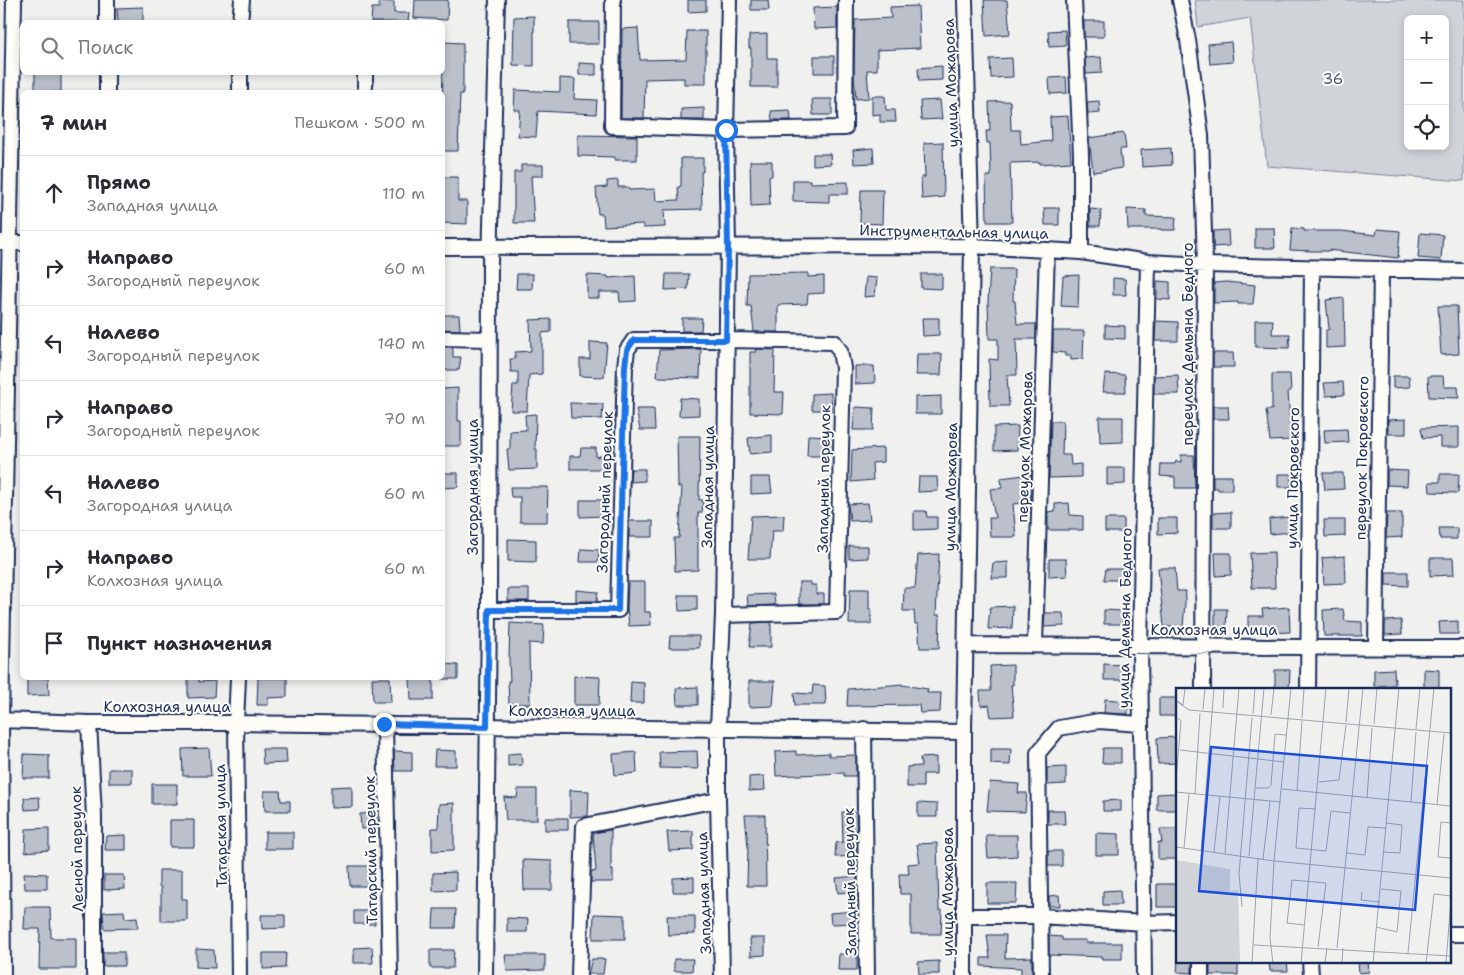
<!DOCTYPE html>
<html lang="ru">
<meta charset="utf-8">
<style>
:root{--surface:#fff;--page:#f2f2f3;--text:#2b2b33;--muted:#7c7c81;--line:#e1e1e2}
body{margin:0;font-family:"Shantell Sans",sans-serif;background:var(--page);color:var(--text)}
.controls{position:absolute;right:15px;top:15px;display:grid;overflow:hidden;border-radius:8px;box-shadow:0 2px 8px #0003}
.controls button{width:45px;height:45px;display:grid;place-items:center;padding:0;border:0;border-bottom:1px solid var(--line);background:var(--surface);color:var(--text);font:25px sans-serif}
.stop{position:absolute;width:15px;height:15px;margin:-11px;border:4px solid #1a73e8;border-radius:50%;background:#fff}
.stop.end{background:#1a73e8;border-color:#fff;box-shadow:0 1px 5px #0008}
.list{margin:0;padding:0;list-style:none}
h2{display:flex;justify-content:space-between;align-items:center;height:65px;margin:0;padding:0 20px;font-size:21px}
h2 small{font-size:16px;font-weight:400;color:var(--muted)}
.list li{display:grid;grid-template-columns:32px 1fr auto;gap:15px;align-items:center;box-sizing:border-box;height:75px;padding:0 20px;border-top:1px solid var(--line)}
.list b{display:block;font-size:19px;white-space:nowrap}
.list p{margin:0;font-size:16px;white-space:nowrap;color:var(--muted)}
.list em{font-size:16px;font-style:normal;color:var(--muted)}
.icon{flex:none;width:28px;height:28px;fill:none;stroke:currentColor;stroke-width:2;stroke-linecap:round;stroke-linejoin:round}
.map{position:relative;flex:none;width:1464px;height:975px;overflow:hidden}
.search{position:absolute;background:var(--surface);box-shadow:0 2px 8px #0003;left:20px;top:20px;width:425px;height:55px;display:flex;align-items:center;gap:12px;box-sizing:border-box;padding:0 18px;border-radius:8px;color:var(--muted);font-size:19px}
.panel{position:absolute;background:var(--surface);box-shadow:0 2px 8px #0003;left:20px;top:90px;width:425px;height:590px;border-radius:8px}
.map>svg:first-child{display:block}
</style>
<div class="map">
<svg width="1464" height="975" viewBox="0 0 1464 975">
<rect width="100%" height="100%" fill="#f0f0ee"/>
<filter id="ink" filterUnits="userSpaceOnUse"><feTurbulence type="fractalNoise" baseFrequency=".02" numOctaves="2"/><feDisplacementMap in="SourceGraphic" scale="10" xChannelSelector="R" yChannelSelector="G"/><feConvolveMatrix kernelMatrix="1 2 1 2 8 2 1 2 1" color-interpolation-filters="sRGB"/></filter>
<g filter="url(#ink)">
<path fill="#d0d3d8" stroke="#76819b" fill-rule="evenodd" d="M1195,0H1464V181L1267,166L1250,18L1198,27ZM1408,19H1445V146H1408Z"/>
<path fill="#bbc0ca" stroke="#1b2f5e" d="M415,0H448L447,20L414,18Z
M688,0H706V11L688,12Z
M751,0H768L769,10H751Z
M984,0H1007L1010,34L986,36Z
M379,1L394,2V13H409L408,22H371L372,8H379Z
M918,6L920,48L877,50V70H867L869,98L856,99L854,76L855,20L891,18L890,7Z
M143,7V22H118L117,8Z
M837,7V28L814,29L813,8Z
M534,16V66L513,65L514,17Z
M1084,21H1104V37H1084Z
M569,22H599V44H569Z
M638,28L640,60L686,59L687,31H706V84H684V78L645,79L644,118H621L622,29Z
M1065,30L1066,46L1049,47L1048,31Z
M767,34V58H777V87H751V48H749V35Z
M443,42L463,43V94H460L458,151H442Z
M1231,42L1233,62L1210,64L1208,44Z
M814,56H834V73H814Z
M1101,57L1102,73L1086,74L1085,58Z
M1012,58L1013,77L991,78L990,59Z
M579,63L596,64V75H579Z
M942,66V80L919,81L918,68Z
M35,72H61V92H35Z
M1066,77L1067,93L1050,94L1049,78Z
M560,78L575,79L574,99L597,100L596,114L538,111L536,137L518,136L520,110H514L515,90L560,92Z
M872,96H885L886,110H895L896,122H880V114L872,115Z
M812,99H832V115H813Z
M940,100L942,119L921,120L920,101Z
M1010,101L1011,130H1020L1021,144L1051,141L1050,117L1068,116L1071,162L1040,164V162L1010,163L1012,222H987L986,176H991L990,143H987L986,131H990L989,102Z
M1099,101L1100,113L1088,114L1087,102Z
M704,108V120H681V109Z
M790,110L791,120H772L771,111Z
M1124,133L1126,149H1120L1122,168L1093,172L1089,138Z
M578,135L637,136V160H615V157L578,156Z
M943,142L944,197L922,199L921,177H925L924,143Z
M873,148L874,163L854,164L853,150Z
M1171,148L1172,165L1142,167L1141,150Z
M813,154H830L831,164L813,165Z
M681,158H703V172H701L702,209L664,210L665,227L643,228V224L604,226L603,214H598L596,188L607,187V181L618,180V187H628L629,190L655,189L656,201L679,200L678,187L681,186Z
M750,161H772V176H769L770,205L751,206Z
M521,165H543V176H531L534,223H514V172H521Z
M442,177H458V201H467V224L442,223Z
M793,180H810V183L848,182V194H829V202L793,201Z
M861,190H883L882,224L860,223Z
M1044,208H1059V225H1045Z
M1090,209L1101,210L1100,226H1090Z
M1127,209L1146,210V216L1176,217L1175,230H1161V229H1128Z
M1255,228H1274L1275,248H1255Z
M1292,228L1304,229V231H1341L1376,235L1377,229L1400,231L1398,258L1328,250V251H1312L1290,250Z
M1228,230L1229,246L1213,247V231Z
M1420,233L1443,235L1441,260L1418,258Z
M990,269H1014L1013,301H1015L1017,324H1036V339H1016L1017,375H1007L1009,406H990L989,359L998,360V339H989L988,301Z
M808,273V277L824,276V293L808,294L807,304L778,305V332H754L751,306H747L748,274Z
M517,274H533L532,289H516Z
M666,274H689L688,289L665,290Z
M921,274H942V289L921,288Z
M587,275L608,276V278L635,276L636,301L620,302L619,292H599V298H587Z
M1079,275L1078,307L1061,306L1063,276Z
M866,277L877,278L875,296L864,297Z
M1113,278L1125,279L1126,295H1113Z
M1157,281L1170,282V300L1157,299Z
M1226,282L1255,285L1253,304H1238V302L1214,303V283Z
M1344,298L1345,347L1326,348V330L1329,329L1326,300Z
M1438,306H1457L1459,354L1441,355Z
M442,315H459L460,330L442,329Z
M682,318H702L701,331H682Z
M922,318H939V335L923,336Z
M551,319V332L542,333V374L529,375L527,411H511L513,385H518V372H511L510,359H515V352L531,351L530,320Z
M1255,320H1273L1272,334H1290L1289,348L1255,347Z
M1156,321L1178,322V341H1155Z
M1105,325L1125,326V339L1105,338Z
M1053,331H1084L1083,359L1071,360V356H1065V353L1053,352Z
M590,342L607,343L604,377L580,376V359H590Z
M442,347H453V357H461L459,370H442Z
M701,349L700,378L657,377L659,350Z
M755,349L775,350L774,392H784L783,414L750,413V352H756Z
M1213,353H1233L1234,367H1213Z
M917,354H942L941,375H916Z
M855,366H874L875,383L855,384Z
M1105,374L1125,375L1126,392H1103Z
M1272,374H1290L1291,391H1288L1291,440L1270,441L1266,410H1272Z
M1178,375L1179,394H1154V376Z
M1393,376H1409L1410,387L1393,388Z
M1428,376H1443L1444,387H1458L1459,398L1429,397Z
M1343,382L1344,395L1326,396L1324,383Z
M458,388V421H461V446H442V389Z
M831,393L832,410H812V394Z
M941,396V414H915V397Z
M680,398L699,399V415L679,416Z
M570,403L603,404L602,419L571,418Z
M1213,406H1228L1229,419H1213Z
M855,407L874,408L873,430H853Z
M636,409H654L655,430H640Z
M536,414L535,449H537V469L509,470L507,449H510V431L526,430L525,415Z
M1099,417H1123V442L1100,443Z
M1406,419V434H1388V420Z
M1051,421H1063L1062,455H1070L1071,465L1081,464V477L1049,478Z
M1018,426L1017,450L994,451V427Z
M1459,427V447H1440V437L1423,438L1421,428Z
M1347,429L1348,442L1325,443L1324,430Z
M772,435V452L750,454L748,438Z
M808,435L830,436V456H807Z
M677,436H700L699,500H703L702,513H698V570L675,571L674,538H679L682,487H678Z
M581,448H596V457L604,455L603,469H570V456H580Z
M883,448V462L872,463L873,480L851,482L852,450Z
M1181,455H1194L1195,488H1175V477L1160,476L1161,464H1175L1176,461L1181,462Z
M1107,468H1125V484L1107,485Z
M631,469H645V481L630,482Z
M1387,470L1408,471L1407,486L1387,485Z
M442,473H458V487L442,488Z
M1323,473H1343L1344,489L1325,490Z
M1031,474V502L1013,504L1016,537H990L989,518H995L990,489L1002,488L1001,478Z
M1278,474H1291V487H1278Z
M1440,474H1459L1458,493L1430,492L1429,482H1440Z
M1213,476H1232V490H1218V488H1213Z
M751,477H770L772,493L751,494Z
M919,477H937L938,491L918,492Z
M510,487H548L547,522H520V497H511Z
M580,500H603V516L580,517Z
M868,503L870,520L850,521L848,504Z
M1069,503L1070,515L1083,516V530H1048V512L1055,511V504Z
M914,511H926L927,517H937V529L914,530Z
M1231,512V528H1213V513Z
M1387,513H1402V537L1386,538Z
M784,515L783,531H772L770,559H748L751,516Z
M1290,517L1292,532L1270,534L1269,519Z
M1158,518H1177V533L1158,534Z
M1105,519H1124V532H1105Z
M1324,520H1345V536L1325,537Z
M629,521H653V537H629Z
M1439,528H1457V539H1440Z
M508,539L536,540V562L508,561Z
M849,546H868V558L849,559Z
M581,549L599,550L598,562H580Z
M1274,552L1275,588H1252L1250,553Z
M1215,553H1231V575L1216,576Z
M939,554L936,615H940L939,648H920L918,624H915L914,611H903L904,588H915L918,555Z
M1345,556L1346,583L1324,584L1322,558Z
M1430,558H1453L1454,575L1430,576Z
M1049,559H1066L1067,576L1049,577Z
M1008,562V578H991L993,563Z
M1158,568H1175L1177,591H1186L1183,627H1164Z
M1106,569H1124L1123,580H1104Z
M1386,572H1408V586L1386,585Z
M628,582H645V612H650L651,625L629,626L627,608Z
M799,582H811V585H816V594H824V604H799Z
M508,589H529V601H508Z
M850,589H869V609H871V624H849Z
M576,590L598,592L597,601H576Z
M774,594L775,605L748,606L747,595Z
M678,595H697V610L679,611Z
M1013,606L1012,628L988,629L990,607Z
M1289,607L1290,632L1248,634V616H1263L1262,609Z
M1215,609H1227L1226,630H1215Z
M1343,609L1345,621L1362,622V636H1324L1323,610Z
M1104,610L1123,611V624H1104Z
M1045,613H1063L1064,626L1044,627Z
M1401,620L1402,634L1385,635V621Z
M1458,621V634H1440L1439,622Z
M771,622V647H749L752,623Z
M510,623L544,625L543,644L529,643L530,704H509L508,681H510L509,658Z
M670,636H699V648H669Z
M442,664L458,665V679H442Z
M1104,664L1122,665V680H1104Z
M1013,665V685H1011L1014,716L991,717L989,705L981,706L980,691H991L990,666Z
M1394,669L1395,685L1374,686V670Z
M1424,669L1439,670V689H1424Z
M1275,670H1290L1289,689H1275Z
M574,676L600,677L599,705H574Z
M27,678H48L49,695L27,696Z
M188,678H199V682L215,681L214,697L188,698Z
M258,678H287V697L268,698V705H257Z
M372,678H390L391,702H373Z
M410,678H433V700H411Z
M749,681H775L773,706L749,707Z
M631,682L644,683V703H630Z
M902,684V685L928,689L927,693H941L940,712L920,713L919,705L847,706L848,689Z
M813,685L825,686L826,705H795L794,693L812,694Z
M698,687V705H677L676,688Z
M1159,698H1178V716H1159Z
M1105,699L1128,701V714L1104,713Z
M1178,737V763L1158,764L1157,738Z
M209,748L211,776H183L182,749Z
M1103,748H1121V763H1102Z
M262,749H286L287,763L263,764Z
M991,749H1011L1010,765L991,764Z
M435,750L456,751V766H434Z
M394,751L412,752V771H395Z
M697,751L698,769L660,768L659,752Z
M796,751V755L829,753V756L856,755V776H844V773L776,776L775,752Z
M636,752L637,773L615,775L613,754Z
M521,753L522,765L508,766V754Z
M24,754L49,755V778H23Z
M936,757V774H923V787H907V767L921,766L920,758Z
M1066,767V784L1047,785V768Z
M109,769H132V783H109Z
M764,776L765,790L749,791V777Z
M990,782L1019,784L1018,793H1027L1025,812L987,811Z
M152,784H177V804H152Z
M352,786V807L331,808V787Z
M518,789H537V820H506L504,797L517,798Z
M570,790L589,791L588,816L570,817Z
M264,791H280L281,801H290V811H265Z
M1176,793L1177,810H1157V794Z
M39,797L40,809L25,810L24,798Z
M1121,800V811H1103V801Z
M454,803V850L432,851V828H438L439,804Z
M918,803L937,804V817H918Z
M1048,810H1064L1065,824H1048Z
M842,812H856L857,856L835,857L836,843L843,842Z
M376,813V829H361L360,814Z
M745,815H765L766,886H747L748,847Z
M545,818H568V830H545Z
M170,820H194V847H170Z
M49,828V850L25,852L26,829Z
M1160,829H1177V859H1158V842L1162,843Z
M611,830V870H613V882H591V872L596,871L593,833Z
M693,831V850L669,851L667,832Z
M265,832H293V849H265Z
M1096,833L1119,834V855H1096Z
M126,835V850H105L106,836Z
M986,835H1017V856L988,858Z
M937,843L939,910H942L941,934H911V894H900L899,874H909L908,864L920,863L917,844Z
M1048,851H1062V866H1048Z
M523,860L552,861V890H524Z
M349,866H373V886H350Z
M159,870H182V899H187V921H161V887H159Z
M456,872V890L433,891V873Z
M24,873L47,874V889H25Z
M104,875H124L125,889L104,890Z
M857,876V891L838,893L836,878Z
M694,877V892H673V878Z
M987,883H1017L1016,903H987Z
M1157,884H1178V907H1157Z
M1120,890L1121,905H1103V891Z
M1059,895L1060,906H1049V896Z
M25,907H50L51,938H76V969H39L40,929H24Z
M434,909H456L455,928H433Z
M124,911L125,918L137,917L138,928L104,929L103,912Z
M354,911H374L375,924H354Z
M856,911L857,923L831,924L830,913Z
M594,914L625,915V939H593Z
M261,915H285V928L262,929Z
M667,916H695V934L668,935Z
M507,918L528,919L527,932H507Z
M987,935H1006L1005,958L1032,957V975H1021V968L981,966V958H990Z
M1049,936L1062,937V940H1086V943H1122V959H1102V957L1049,955Z
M750,938H765V955L751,956Z
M372,947L373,963H354V948Z
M196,949L214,950L215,968L196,967Z
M430,950H454L453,968H430Z
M103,952H124V966H103Z
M263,953H286L285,968L263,969Z
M839,954H857V970H838Z
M505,955H545V970L507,971Z
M592,959H605L603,974H588Z
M674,959H693L692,971H674Z
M939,961V974H919L918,962Z
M1178,961H1192V973L1177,972Z
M1210,961H1238V975H1210Z
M1269,961H1287L1288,971H1270Z
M1358,961H1368L1369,972L1359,973Z"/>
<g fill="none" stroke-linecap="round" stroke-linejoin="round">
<defs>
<path id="street" d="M107,0V22
M613,0L612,126L726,130L845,128L846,0
M1074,0L1081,155V252
M1180,0L1188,40L1201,135L1205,265L1203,689
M240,22L242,0
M107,72V92
M365,87V72
M240,92V72
M0,242L22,243
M442,247L972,246L1081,252L1148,262L1205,265L1464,271
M442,338L490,339
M489,610H618L625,366L627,350L634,340H727L834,342L840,351L843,368L837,612L723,615
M965,645L1464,648
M1035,645L1047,250
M1376,647L1381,269
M238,678L236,723L239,975
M1308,689L1312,268
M0,720L89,723H236L964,732
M89,723L94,815V975
M385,724L390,975
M864,729L867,975
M964,916H1041L1143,923L1178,922
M1450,934H1464
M1201,961V975
M1310,961L1311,975
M3,975L1,720L14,0
M485,975L489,610L490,264L497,0
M579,975L584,826L718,800
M722,975L718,800V728L723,615L728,247L726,130L729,0
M964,975V732L972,246L965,0
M1041,975L1038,753L1059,728L1099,721L1140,724
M1144,975L1140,646L1148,262"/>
</defs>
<use href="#street" stroke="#1b2f5e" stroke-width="18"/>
<use href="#street" stroke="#fdfcf7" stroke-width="14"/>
</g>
</g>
<g fill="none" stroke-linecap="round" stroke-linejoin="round" filter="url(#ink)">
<path stroke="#1a73e8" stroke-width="6" d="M384,724L487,727L489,610H618L625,366L627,350L634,340H726L728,247L726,130"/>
</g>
<g text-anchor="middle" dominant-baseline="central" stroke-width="4" stroke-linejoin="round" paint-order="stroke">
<g font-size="15" fill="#48587c" stroke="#fdfcf7">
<text x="1333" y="79">36</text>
</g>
<g font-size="15" fill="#1b2f5e" stroke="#fdfcf7">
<text transform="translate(951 83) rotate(-92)">улица Можарова</text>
<text transform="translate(954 232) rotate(1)">Инструментальная улица</text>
<text transform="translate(1188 344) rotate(-90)">переулок Демьяна Бедного</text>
<text transform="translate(1025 447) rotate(-88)">переулок Можарова</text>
<text transform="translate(1362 458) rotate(-89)">переулок Покровского</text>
<text transform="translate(1293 478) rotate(-89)">улица Покровского</text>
<text transform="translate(824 479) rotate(-89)">Западный переулок</text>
<text transform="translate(473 487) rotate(-90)">Загородная улица</text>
<text transform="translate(708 487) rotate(-89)">Западная улица</text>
<text transform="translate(951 487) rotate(-89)">улица Можарова</text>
<text transform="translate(605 492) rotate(-88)">Загородный переулок</text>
<text transform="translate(1125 618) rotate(-89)">улица Демьяна Бедного</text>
<text x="1214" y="630">Колхозная улица</text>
<text x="167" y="707">Колхозная улица</text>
<text x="572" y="711">Колхозная улица</text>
<text transform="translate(221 826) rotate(-91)">Татарская улица</text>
<text transform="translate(77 849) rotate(-91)">Лесной переулок</text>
<text transform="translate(371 850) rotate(-91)">Татарский переулок</text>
<text transform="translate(850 882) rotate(-91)">Западный переулок</text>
<text transform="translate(948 892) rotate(-90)">улица Можарова</text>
<text transform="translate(704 893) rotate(-92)">Западная улица</text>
</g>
</g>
<g transform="translate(1176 688)">
<rect width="275" height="275" fill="#f0f0ee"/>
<path d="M0,172L54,181V203L62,202L64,275H0Z" fill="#d0d3d8"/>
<path fill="none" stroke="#9ba3b4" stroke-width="1" d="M0,12L7,17L9,0M0,13L13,22L275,45M47,20L48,0M27,21L29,0M77,26L79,0M95,27L98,0M126,30L128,0M170,34L173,0M198,36L201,0M240,41L244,0M4,62L108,74M0,92L5,33L2,30M143,94L163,92L170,37M80,100H92L95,97L99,46L110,47M106,101L275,118M121,103L126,33M0,104L105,114M19,106L24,25M191,110L196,40M235,114L240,44M261,116L268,46M140,121L123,120L120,160L150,163L155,123L174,125M275,135L265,134L262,169L275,170M0,159L98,173L275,190M8,160L13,105M25,163L38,0M38,164L44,108M207,164L224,165L226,137L210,135M49,165L63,0M171,165L189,167L192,139L210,140M73,168L88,0M87,171L94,113M186,204L185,212L204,214M66,219L63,186L76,30M128,237L111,235L116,192L150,195L142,259M200,239L221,244L225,203L205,201M78,257L275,268M161,260L187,0M232,265L258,0M76,275L82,170M97,275L94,250L98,173L115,0M125,275L150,0M149,275L151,260M166,275L167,260M197,275L223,0M250,275L258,206L275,208M270,275L275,212"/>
<path fill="#1d4ed8" fill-opacity="0.15" stroke="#1d4ed8" stroke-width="2.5" d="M35,59L251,78L239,222L23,203Z"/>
<rect width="275" height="275" fill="none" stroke="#1b2f5e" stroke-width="2.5"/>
</g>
</svg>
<div class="controls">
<button>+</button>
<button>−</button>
<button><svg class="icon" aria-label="locate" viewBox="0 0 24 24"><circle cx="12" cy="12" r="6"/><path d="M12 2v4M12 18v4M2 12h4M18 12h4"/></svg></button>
</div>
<div class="stop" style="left:726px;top:130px"></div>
<div class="stop end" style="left:384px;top:724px"></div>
<div class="search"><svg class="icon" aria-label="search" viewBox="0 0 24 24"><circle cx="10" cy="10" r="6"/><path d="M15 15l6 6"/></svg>Поиск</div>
<section class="panel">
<h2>7 мин<small>Пешком · 500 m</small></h2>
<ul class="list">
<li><svg class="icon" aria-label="ahead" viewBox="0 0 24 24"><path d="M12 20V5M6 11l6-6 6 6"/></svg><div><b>Прямо</b><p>Западная улица</p></div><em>110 m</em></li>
<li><svg class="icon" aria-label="right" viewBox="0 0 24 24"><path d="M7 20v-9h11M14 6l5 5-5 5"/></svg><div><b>Направо</b><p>Загородный переулок</p></div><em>60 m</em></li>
<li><svg class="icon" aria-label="left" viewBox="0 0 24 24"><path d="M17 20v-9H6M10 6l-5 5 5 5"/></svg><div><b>Налево</b><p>Загородный переулок</p></div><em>140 m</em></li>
<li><svg class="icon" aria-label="right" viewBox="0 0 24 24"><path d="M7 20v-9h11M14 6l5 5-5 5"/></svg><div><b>Направо</b><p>Загородный переулок</p></div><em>70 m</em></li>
<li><svg class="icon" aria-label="left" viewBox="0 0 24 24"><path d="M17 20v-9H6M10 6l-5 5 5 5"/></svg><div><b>Налево</b><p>Загородная улица</p></div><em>60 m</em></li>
<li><svg class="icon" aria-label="right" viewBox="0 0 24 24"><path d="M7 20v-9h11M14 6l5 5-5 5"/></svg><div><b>Направо</b><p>Колхозная улица</p></div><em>60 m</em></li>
<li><svg class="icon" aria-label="arrive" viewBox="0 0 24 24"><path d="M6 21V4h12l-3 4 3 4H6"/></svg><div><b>Пункт назначения</b></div></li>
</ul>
</section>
</div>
